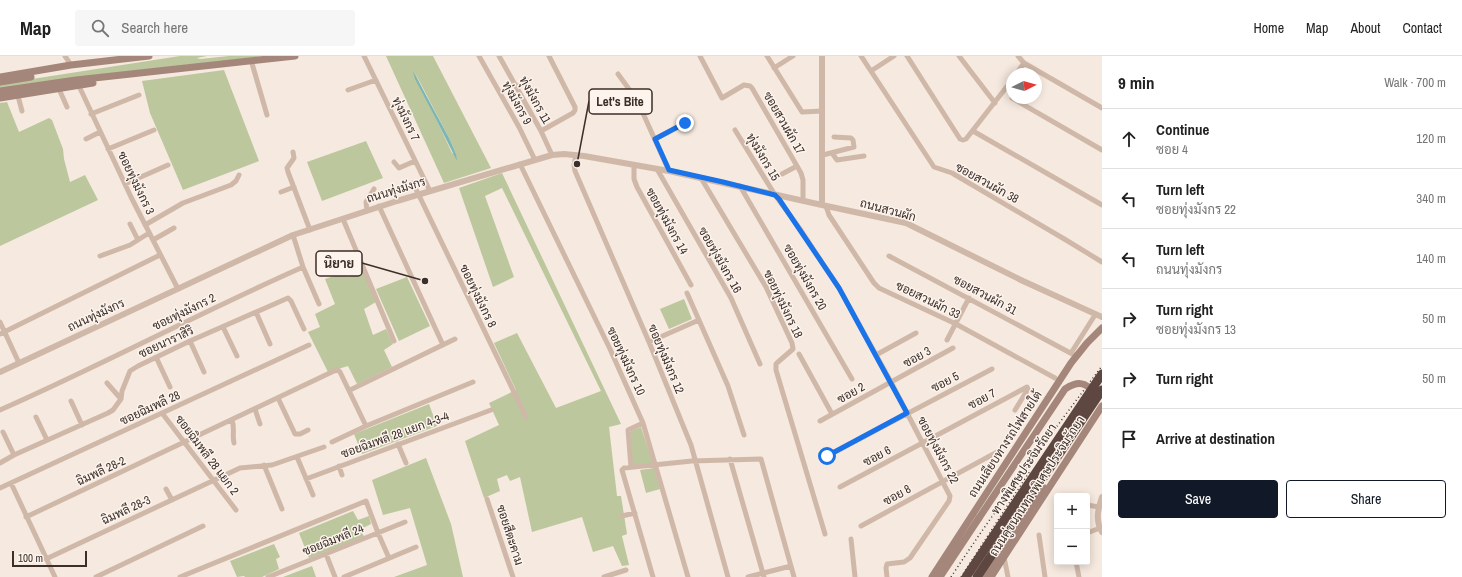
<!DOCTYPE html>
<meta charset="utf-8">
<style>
:root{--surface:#fff;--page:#f6f6f6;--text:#222;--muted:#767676;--line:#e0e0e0;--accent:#111827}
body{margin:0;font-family:"Archivo Narrow",Sarabun,sans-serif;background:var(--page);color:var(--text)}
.controls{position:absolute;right:12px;bottom:12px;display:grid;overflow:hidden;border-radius:4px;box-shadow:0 2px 10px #0003}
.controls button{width:36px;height:36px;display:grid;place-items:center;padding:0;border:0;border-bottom:1px solid var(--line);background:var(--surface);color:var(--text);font:20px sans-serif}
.compass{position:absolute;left:1006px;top:12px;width:36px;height:36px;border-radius:50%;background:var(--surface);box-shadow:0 2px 10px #0003;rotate:84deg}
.scale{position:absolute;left:12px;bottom:10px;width:75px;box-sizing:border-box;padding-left:4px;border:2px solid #3c2e29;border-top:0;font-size:11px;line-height:14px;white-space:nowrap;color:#3c2e29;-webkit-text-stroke:3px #fcf4ed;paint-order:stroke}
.stop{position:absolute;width:12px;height:12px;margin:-9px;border:3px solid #1a73e8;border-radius:50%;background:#fff}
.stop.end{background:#1a73e8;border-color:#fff;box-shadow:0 1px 4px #0008}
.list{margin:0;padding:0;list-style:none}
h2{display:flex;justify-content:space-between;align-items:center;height:52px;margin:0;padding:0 16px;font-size:17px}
h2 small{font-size:13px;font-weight:400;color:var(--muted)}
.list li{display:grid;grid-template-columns:26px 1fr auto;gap:12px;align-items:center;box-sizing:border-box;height:60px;padding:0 16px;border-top:1px solid var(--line)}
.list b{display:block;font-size:15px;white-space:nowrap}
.list p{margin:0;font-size:13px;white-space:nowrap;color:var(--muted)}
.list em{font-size:13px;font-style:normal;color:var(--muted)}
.actions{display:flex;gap:8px;padding:12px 16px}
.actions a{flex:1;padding:9px 0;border:1px solid var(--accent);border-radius:4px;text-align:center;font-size:14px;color:var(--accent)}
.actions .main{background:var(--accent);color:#fff}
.icon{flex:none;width:22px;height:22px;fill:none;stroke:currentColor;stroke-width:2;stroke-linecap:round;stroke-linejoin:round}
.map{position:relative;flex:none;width:1102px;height:521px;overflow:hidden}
header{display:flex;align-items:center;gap:24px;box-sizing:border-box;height:56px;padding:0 20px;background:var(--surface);border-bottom:1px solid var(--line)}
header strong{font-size:19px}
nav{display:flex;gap:22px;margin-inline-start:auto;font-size:14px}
.search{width:280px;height:36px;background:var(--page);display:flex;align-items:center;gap:10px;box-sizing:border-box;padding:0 14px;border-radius:4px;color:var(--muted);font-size:15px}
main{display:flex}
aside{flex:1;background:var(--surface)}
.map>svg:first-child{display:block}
</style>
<header>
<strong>Map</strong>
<div class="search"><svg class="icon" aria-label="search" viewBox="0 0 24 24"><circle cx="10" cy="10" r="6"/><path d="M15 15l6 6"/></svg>Search here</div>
<nav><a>Home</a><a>Map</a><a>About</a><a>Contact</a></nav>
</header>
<main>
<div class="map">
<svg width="1102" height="521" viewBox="0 0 1102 521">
<rect width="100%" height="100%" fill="#f6e9df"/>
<path fill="#bcc79d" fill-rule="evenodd" d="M180,0H207L197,2L200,3L229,0H265L0,33V28Z
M386,0H433L491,112L444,127ZM414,15L449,82L456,98L452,97Z
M224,14L259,105L183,134L150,57L142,25Z
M7,46L19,76L49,62L52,64L63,93L64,103L70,126L85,119L98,144L0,190V47Z
M366,85L383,122L322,145L307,106Z
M502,117L621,368L609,371L617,440H621L627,478L622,480L629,509L622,510L613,490L593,496L582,461L532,476L520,421L510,425L507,419L497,423L500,435L484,442L465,385L499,369L489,347L516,334L494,287L517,277L556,352L601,335L502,132L485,140L514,221L493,231L459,132Z
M363,214L376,246L364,253L373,279L386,273L393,288L384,294L392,311L357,328L348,310L328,316L308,276L320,271L315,258L335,248L325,223L345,216L347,221Z
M407,221L430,270L399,285L376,233Z
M684,243L692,263L669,273L660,253Z
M429,348L437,370L362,398L354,378Z
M641,371L652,404V408L633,409L629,377L631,375Z
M426,402L451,468L463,521H394L427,509L410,452L383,459L372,424Z
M654,412L660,433L646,437L640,414Z
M353,455L358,464L369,460L371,468L361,473L364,481L309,502L299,477Z
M274,488L280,501L276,503L279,513L262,521H245L244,520L237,521L230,505Z
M312,510L316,521H283Z"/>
<path fill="#7ab6b5" d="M413,15L449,82L456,98L457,105L434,59L415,23Z"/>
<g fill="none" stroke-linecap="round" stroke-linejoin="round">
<path stroke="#d0b8a9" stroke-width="5" d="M65,0L71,9
M364,0L430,135
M479,0L519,71L535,104
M499,0L541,75L552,99
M700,0L722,42L744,29L750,30L752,32L801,117L803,124V145
M767,0L802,56L822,55
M861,0L934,111L952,117L1066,184L1102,206
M907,0L960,83L963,84L966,83L1012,24
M959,0L995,47
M1018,0L1024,7L1102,52
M251,4L267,59
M774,12L793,0
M871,15L894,0
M618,18L637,44L669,115
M1016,18L1024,7
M79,30L131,141L178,233
M516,31L528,25
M59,33L67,51
M348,34L376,24
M18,40L22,55
M1012,42L1102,94
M621,46L634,39
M91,58L139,39
M735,74L775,139L800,173L839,232L891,326L950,440L949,445L910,502L904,506L887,508L886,512L887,521
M541,75L573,57L575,54V51L549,0
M973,75L1102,149
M86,83L100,76
M655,83L685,67
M108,93L154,74
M293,96L294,102L287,112L288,116L310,174
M832,97L837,104L864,100
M576,99L574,109L575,115L649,286L691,389L728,521
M823,99L854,91L853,84L851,82L834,81
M394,106L399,112L415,105
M520,108L610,293L643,367L688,521
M634,109V123L637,131L691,229
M657,113L731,242L760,308
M782,118L797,110
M701,122L766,231L792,287L793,293L778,306L776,308V314L825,478
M413,127L526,361
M125,128L168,109
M740,130L852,323
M281,136L294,131
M379,150L443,289
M826,150L829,159L874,227L879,232L956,268L1055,322
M367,155L366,146L374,133
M343,163L394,285
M130,168L138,184
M145,169L183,147L231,129L236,125L239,119
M153,184L174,172
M100,200L130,189L149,177
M889,200L1076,300
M303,211L319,248
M687,237L728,330L744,379
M256,256L270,288
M0,266L19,307
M223,271L237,300
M0,278L160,199
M947,284L969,242
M190,285L204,316
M649,286L699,264
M1071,297L1095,259
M799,298L832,358
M876,299L916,277
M156,301L170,331
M107,327L121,343
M350,334L455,283
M278,342L295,378H300L308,374
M71,345L82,369
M255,353L260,368
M0,354C102,309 201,256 303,211L293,179
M162,357L236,454
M36,361L47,384
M232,364C235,372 232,379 234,387
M820,365L953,292
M3,376L14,399
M332,386L366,370L473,326
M398,388L406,407
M827,400L992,313
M297,401L313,439
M730,403L764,521
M0,407L14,399L108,357L113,354L121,343L122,335L130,315L138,310L190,285L288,242L291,245L304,273
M264,409L282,453
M339,410L342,419
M631,411L628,374L643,367
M306,423L491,354
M11,427L55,521
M840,431L1027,331L1028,333L1015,354
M0,432L309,289
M166,433L172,444
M487,443L513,521
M1087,449L1099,451
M622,460L635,457
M26,461L334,315L338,314L340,316L366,370
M861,470L999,395
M1087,477L1100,472
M1039,479L1045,521
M851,483L855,521
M326,498L335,521
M1004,501L1008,521
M46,503L240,412L272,409L324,391
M1076,506L1079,521
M96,521L203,470
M180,521L366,445L378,477L389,502
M268,521L405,466
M344,521L416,491
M604,521L626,514
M653,521L622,414L624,412L692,405L761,403L794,521
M748,521L791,510"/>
<path stroke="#d0b8a9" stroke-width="6" d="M822,0V149L906,167L1023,225L1102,261
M0,316L293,179L397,145L552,99L564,98L584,100L669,115L822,149
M1102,441C1098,453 1095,464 1102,476"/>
<path stroke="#a4867a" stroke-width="7" d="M0,21L71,9L149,0
M0,26L31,21
M0,35L76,24L295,0
M0,42L93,27
M932,521L1071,307L1087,287L1102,272
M940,521L979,462
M983,521L1009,482
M991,521L1102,350"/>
<path stroke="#3c2e29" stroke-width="1.5" stroke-dasharray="1 3" stroke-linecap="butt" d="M1023,434L1051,400L1102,323
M951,521C999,448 1050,379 1102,310
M961,521L1030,415"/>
<path stroke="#a4867a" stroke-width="7" d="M979,462L1065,333C1076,326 1086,324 1094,338
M1009,482L1043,431"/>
<path stroke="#5e4740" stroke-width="9" d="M966,521L1102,318
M977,521L1102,334"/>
</g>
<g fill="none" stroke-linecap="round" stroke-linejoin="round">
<path stroke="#1a73e8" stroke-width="5" d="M685,67L655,83L669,114L723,126L775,139L779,143L839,232L907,357L827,400"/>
</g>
<g text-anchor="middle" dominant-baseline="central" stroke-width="3" stroke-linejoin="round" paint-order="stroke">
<g font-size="12" fill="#3c2e29" stroke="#fcf4ed">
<text transform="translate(535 44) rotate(61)">ทุ่งมังกร 11</text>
<text transform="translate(517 47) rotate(61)">ทุ่งมังกร 9</text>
<text transform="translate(406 63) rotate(64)">ทุ่งมังกร 7</text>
<text transform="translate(784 67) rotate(60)">ซอยสวนผัก 17</text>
<text transform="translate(763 101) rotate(59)">ทุ่งมังกร 15</text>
<text transform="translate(136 127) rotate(64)">ซอยทุ่งมังกร 3</text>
<text transform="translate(987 127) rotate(29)">ซอยสวนผัก 38</text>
<text transform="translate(396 134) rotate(-17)">ถนนทุ่งมังกร</text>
<text transform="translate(888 154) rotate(15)">ถนนสวนผัก</text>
<text transform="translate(667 165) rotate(61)">ซอยทุ่งมังกร 14</text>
<text transform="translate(720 204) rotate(60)">ซอยทุ่งมังกร 16</text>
<text transform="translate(805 221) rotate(60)">ซอยทุ่งมังกร 20</text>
<text transform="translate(985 239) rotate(28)">ซอยสวนผัก 31</text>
<text transform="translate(478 240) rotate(64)">ซอยทุ่งมังกร 8</text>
<text transform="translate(928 244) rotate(26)">ซอยสวนผัก 33</text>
<text transform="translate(783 248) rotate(64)">ซอยทุ่งมังกร 18</text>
<text transform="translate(184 256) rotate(-26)">ซอยทุ่งมังกร 2</text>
<text transform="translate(96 259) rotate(-25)">ถนนทุ่งมังกร</text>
<text transform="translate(166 286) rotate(-25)">ซอยนาราสิริ</text>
<text transform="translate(917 301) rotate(-29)">ซอย 3</text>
<text transform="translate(666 303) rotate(67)">ซอยทุ่งมังกร 12</text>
<text transform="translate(626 305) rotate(65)">ซอยทุ่งมังกร 10</text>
<text transform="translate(945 326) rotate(-27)">ซอย 5</text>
<text transform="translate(851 337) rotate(-29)">ซอย 2</text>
<text transform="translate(982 343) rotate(-28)">ซอย 7</text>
<text transform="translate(150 352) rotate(-25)">ซอยฉิมพลี 28</text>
<text transform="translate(395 379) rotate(-20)">ซอยฉิมพลี 28 แยก 4-3-4</text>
<text transform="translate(1005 388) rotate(-57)">ถนนเลียบทางรถไฟสายใต้</text>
<text transform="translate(938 394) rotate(62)">ซอยทุ่งมังกร 22</text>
<text transform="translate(207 399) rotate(53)">ซอยฉิมพลี 28 แยก 2</text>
<text transform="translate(877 400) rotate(-28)">ซอย 6</text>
<text transform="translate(1024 413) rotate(-56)">ทางพิเศษประจิมรัถยา</text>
<text transform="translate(101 415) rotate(-25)">ฉิมพลี 28-2</text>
<text transform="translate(1037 430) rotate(-57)">ถนนคู่ขนานทางพิเศษประจิมรัถยา</text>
<text transform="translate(897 439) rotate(-29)">ซอย 8</text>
<text transform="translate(126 454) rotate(-25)">ฉิมพลี 28-3</text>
<text transform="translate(510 479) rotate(72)">ซอยสีตะคาม</text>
<text transform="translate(333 484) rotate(-22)">ซอยฉิมพลี 24</text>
</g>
</g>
<path fill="none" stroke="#3c2e29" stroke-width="1.5" d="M577 108L589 45M425 225L362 207"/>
<g fill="#3c2e29" stroke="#fcf4ed" stroke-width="1.5">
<circle cx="577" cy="108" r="4"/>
<circle cx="425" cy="225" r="4"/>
</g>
<g fill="#fcf4ed" stroke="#3c2e29" stroke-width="1.5">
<rect x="589" y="33" width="63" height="25" rx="4"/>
<rect x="316" y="195" width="46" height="25" rx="4"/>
</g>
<g font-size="13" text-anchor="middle" font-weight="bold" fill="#3c2e29">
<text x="620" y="50">Let's Bite</text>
<text x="339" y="212">นิยาย</text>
</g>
</svg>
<div class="controls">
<button>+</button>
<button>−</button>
</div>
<svg class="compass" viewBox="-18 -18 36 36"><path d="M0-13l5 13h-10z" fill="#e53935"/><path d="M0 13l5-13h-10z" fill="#767676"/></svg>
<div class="scale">100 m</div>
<div class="stop" style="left:827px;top:400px"></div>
<div class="stop end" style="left:685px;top:67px"></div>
</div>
<aside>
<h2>9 min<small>Walk · 700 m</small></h2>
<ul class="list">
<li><svg class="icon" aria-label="ahead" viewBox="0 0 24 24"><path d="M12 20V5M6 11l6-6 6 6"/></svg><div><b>Continue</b><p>ซอย 4</p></div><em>120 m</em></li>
<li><svg class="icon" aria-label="left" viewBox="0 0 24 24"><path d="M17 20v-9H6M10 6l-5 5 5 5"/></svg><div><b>Turn left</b><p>ซอยทุ่งมังกร 22</p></div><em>340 m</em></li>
<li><svg class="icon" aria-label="left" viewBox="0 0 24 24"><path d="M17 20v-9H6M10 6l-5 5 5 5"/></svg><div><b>Turn left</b><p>ถนนทุ่งมังกร</p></div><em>140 m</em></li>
<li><svg class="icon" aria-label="right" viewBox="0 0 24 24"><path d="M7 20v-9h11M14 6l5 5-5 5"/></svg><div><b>Turn right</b><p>ซอยทุ่งมังกร 13</p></div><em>50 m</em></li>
<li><svg class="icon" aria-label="right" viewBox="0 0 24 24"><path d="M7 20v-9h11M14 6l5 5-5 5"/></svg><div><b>Turn right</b></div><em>50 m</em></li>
<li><svg class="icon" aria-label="arrive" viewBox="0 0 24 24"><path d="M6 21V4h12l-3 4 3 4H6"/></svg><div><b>Arrive at destination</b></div></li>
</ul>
<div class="actions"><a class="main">Save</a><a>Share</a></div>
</aside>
</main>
